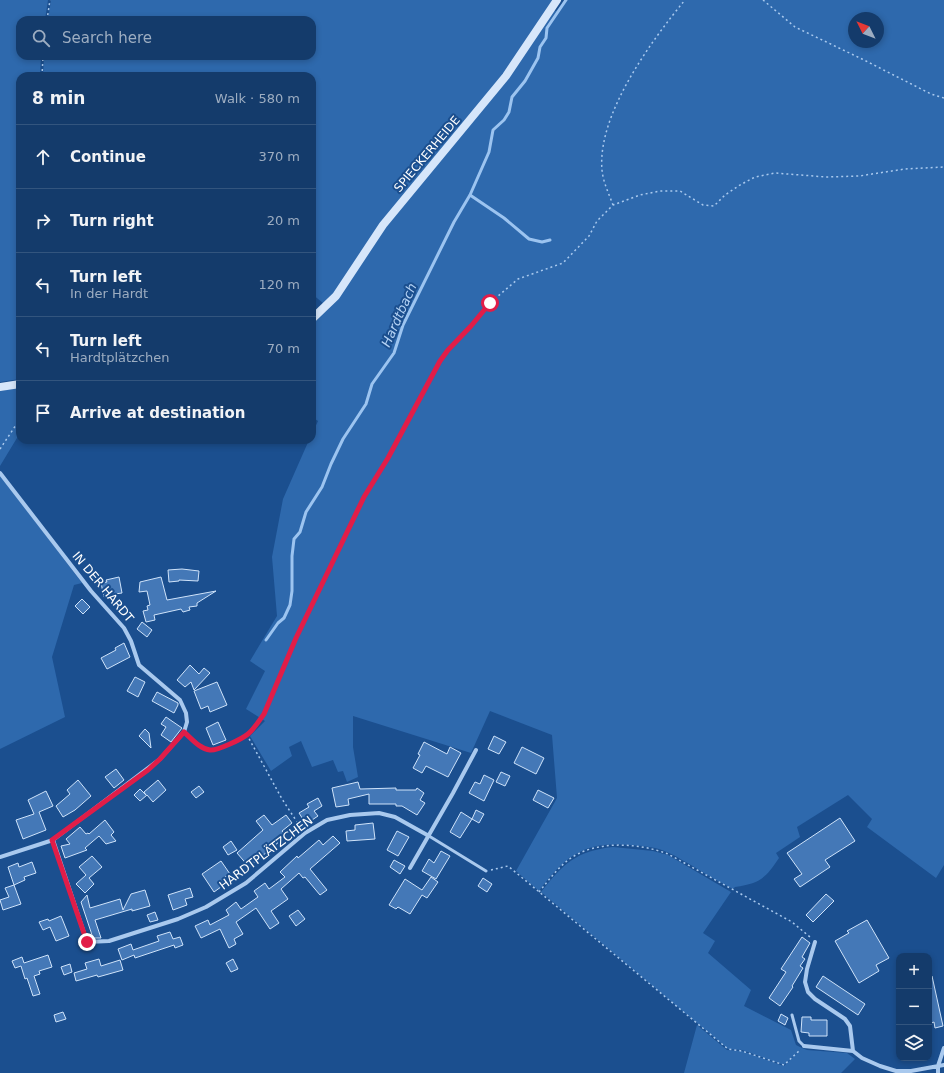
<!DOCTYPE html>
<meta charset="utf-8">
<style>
:root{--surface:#143b6b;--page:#1d4271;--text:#f1f3f6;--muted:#9dadc1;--line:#33557e}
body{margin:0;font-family:"DejaVu Sans",sans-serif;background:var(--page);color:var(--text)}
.controls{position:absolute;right:12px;bottom:12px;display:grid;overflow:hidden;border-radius:8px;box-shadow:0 2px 6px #0003}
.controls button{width:36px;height:36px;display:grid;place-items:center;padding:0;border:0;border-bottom:1px solid var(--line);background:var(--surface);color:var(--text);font:20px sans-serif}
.compass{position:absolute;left:848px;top:12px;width:36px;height:36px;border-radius:50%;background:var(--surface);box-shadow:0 2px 6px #0003;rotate:312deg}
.stop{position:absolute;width:12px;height:12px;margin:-9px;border:3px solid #e11d48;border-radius:50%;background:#fff}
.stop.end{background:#e11d48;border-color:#fff;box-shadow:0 1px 4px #0008}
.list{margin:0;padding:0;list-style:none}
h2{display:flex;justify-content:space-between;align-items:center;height:52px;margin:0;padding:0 16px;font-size:17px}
h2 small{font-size:13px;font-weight:400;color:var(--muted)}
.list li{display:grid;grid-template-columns:26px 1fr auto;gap:12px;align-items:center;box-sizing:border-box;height:64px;padding:0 16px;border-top:1px solid var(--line)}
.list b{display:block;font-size:15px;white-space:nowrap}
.list p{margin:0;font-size:13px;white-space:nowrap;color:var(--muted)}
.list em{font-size:13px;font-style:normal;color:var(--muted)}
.icon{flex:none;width:22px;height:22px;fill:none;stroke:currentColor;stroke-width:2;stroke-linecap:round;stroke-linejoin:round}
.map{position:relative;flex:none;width:944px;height:1073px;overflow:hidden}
.search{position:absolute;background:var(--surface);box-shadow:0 2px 6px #0003;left:16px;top:16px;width:300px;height:44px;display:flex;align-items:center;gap:10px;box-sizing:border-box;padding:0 14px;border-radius:12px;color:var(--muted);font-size:15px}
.panel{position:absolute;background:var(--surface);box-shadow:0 2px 6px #0003;left:16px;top:72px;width:300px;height:372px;border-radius:12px}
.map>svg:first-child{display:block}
</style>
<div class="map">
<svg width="944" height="1073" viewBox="0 0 944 1073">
<rect width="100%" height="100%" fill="#1b4f8f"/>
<path fill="#2e69ad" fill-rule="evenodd" d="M0,0H48L45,20H20V56H41L40,76H20V379L0,382Z
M51,0H554L548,8L556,11L565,0H944V865L936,878L867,827L872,819L848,795L797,827L800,837L776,853L779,858C765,879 760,883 735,887L733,889C721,882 708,876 696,868C687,863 678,857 669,853C657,847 644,846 631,845C585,841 566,855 539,891L516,871L557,798L552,735L490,711L471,753L353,716V747L358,777L347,782L343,771L338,772L333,760L312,767L301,741L289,747L292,756L271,771L250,736L265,721L246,709L265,671L250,661L277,616L272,557L283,499L309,440H312V434L318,421L312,417V323L329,308L312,294V76H43L44,56H312V20H48ZM854,18H878V42H854Z
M20,388V433L0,466V391Z
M0,475L82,583L74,585L52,657L65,717L0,749Z
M613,847L653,851L668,855L731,892L703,933L715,941L708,953L751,990L744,1006L791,1030L796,1045L802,1048L784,1065L742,1050L728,1049L541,892C563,864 576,851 613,847Z
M697,1025L727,1050L742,1051L784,1066L802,1048L807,1050L847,1053L855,1059L841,1073H684Z"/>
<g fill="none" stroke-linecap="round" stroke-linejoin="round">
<path stroke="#9cc4f0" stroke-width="3" d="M470,195L504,218L529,239L542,242L550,240
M266,640L278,623L284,618L290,605L292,591V556L294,539L300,532L306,512L322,487L331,464L343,439L366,404L372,384L394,353L403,325L454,222L470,195L489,152L493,130L504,120L509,112L512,97L525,81L538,58L540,47L546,38L547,28L566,0"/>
</g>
<path fill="#4478b7" stroke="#cfe3fa" d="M182,569L199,571L198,581L179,580V581L169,582L168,570Z
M119,577L122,593L115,594L116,597L108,599V596L104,597L101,583L107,582L106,580Z
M161,577L167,600L216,591L197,603V606L189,607L190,610L183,612L181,609L154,615L155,620L146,622L143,611L148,610L147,606L150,605L147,591L139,592L140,582Z
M82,599L90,607L83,614L75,606Z
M142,622L152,630L147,637L137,629Z
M124,643L130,657L107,669L101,658L116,650L115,648Z
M190,665L199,674L204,668L210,673L194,690L191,682L185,687L177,680Z
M135,677L145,682L138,697L127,691Z
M217,682L227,705L210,712L208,706L201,709L194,691Z
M157,692L178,703V705L174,713L152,701Z
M166,717L182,728L171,742L161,735L166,727L161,724Z
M218,722L226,740L213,745L206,728Z
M145,729L149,733L151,748L139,736Z
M494,736L506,742L499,754L488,749Z
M424,742L447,754L450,747L461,753L448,777L426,766L422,773L413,768L420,755L418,754Z
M522,747L544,758L536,774L514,763Z
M116,769L124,780L114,788L105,777Z
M501,772L510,776L505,786L496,782Z
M484,775L494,780L484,801L469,793L475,782L480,784Z
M78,780L91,796L75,810L63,817L56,806L70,794L67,790Z
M158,780L166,790L153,802L147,795L140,801L134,795L140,789L146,795L144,792Z
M358,782L360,789L396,788V790H416L417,788L424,793L420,800L425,803L417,815L402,806H396V804H369V794L348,799L349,805L336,807L332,788Z
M199,786L204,792L196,798L191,792Z
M538,790L554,798L548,808L533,800Z
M46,791L53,806L39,812L46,830L23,839L16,820L34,814L28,800Z
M318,798L322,806L314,811L318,816L306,824L299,813L309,807L307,804Z
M476,810L484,814L479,823L472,819Z
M461,812L472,819L460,838L450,832Z
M264,815L272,825L286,815L292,823L282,831L286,836L249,867L237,853L263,830L256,821Z
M840,818L855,841L825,860L830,867L800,887L794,879L802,874L787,853Z
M105,820L114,832L111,835L116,841L106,844L99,836L85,848L87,850L65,858L61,846L70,844L66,839L80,827L86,834L88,833L89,834Z
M373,823L375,839L347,841L346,831L355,830V825Z
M397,831L409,837L398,856L387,850Z
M333,836L340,843L310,869L327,890L320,895L305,877L303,878L299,873L281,889L288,899L271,911L279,923L270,929L256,908L236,922L243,934L234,939L236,944L229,948L220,929L201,938L195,926L208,920L210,925L229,915L226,910L236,902L241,909L258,897L254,891L265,883L269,889L285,877L280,872L297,856L298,858L319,840L323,845Z
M231,841L237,850L228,855L223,847Z
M441,851L450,856L436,879L422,871L429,859L434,863Z
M92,856L102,867L89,878L94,884L85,893L76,884L86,875L79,867Z
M394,860L405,866L400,874L390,867Z
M221,861L230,874L222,879L225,884L214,892L202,874Z
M32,862L36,873L24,877L25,880L14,885L8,867L18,863L19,867Z
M431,877L438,882L427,898L422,895L410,914L398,907L396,909L389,905L405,879L422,890Z
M483,878L492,884L487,892L478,886Z
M14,885L21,904L3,910L0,900L9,897L5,888Z
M190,888L193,897L185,899L187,905L173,910L168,895Z
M145,890L150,906L132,911V909L95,920L101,938H93L81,902L87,895L90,908L120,899L123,910L131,894Z
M826,894L834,901L813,922L806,915Z
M298,910L305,919L296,926L289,916Z
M155,912L158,920L150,922L147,915Z
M61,916L69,936L56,941L50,927L43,930L39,922L48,919L49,921Z
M867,920L889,958L876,965L879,971L859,983L835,941L849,933L847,931Z
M170,932L173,939L180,937L183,945L175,948L174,945L135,958L134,955L122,960L118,949L131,944L133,950L159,941L157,936Z
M802,937L810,943L802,957L805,959L800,966L803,968L792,986L793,987L780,1006L769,998L786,972L781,969Z
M48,955L52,967L39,971L40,974L34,976L40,994L33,996L27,978L25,979L21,966L15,968L12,961L22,957L24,963Z
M99,959L101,966L120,960L123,970L98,977L97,975L76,981L74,973L87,969L85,963Z
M233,959L238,969L231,972L226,963Z
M70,964L72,972L64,975L61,967Z
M823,976L865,1004L858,1015L816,987Z
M932,976L943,1026L935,1028L934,1022L929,1024V977Z
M63,1012L66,1019L56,1022L54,1015Z
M781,1014L788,1018L785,1025L778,1021Z
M802,1017H811V1020H827V1036H809V1033L801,1032Z"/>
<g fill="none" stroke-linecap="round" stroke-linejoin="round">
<path stroke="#a9c9ee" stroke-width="1.5" stroke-dasharray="2 3" stroke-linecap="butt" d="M763,0L795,27L862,59L931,94L944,98
M47,20L50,0
M42,76L43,56
M613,205C609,194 603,182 602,170C597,115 651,41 685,0
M0,449L20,419
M247,735L264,715L296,638L364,497L388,459L440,361L448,350L471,326L490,303L518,279L563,263L589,236L597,221L613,205L640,195L660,191H680L703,205L714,206L725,195L740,185L755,177L775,173L826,177L859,176L905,169L944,167
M189,736C193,740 198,746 204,748C216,753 236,741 247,735L282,799L301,828
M491,870L508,866L728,1049L742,1051L784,1065L800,1050
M539,892C549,880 558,867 571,858C597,840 640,843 668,854L792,922L810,937"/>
<path stroke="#a9c9ee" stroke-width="3" d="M429,836L486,871
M792,1015L799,1041L804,1046"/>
<path stroke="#a9c9ee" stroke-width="4" d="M0,473L91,591L124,628L131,641L139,665L180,700L186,713L187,722L184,732L160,759L53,840L0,857
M53,840L87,942L109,941L178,919L206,907L246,883L305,833L327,820L350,815L379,813L395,817L429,836
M410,868L453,793L476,750
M815,942L807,969L805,982L808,992L815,999L845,1019L850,1026L853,1051
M804,1046L853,1051L862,1058L880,1066L896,1071H911L944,1065
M938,1073V1066L944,1048"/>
<path stroke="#d6e6fa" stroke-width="8" d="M312,319L336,296L383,225L506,76L557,0
M0,387L20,384"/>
</g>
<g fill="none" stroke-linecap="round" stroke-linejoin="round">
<path stroke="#e11d48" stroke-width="5" d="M87,942L52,840L148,770L160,759L184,732C192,739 200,749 210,750C217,751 242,739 248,734C254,729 259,721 264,714L296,638L364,497L388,458L440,361L448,350L471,326L490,303"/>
</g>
<g text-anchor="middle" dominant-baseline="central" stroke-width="4" stroke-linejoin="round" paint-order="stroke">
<g font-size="12" fill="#fff" stroke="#1b4f8f">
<text transform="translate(427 154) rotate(-50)">SPIECKERHEIDE</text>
<text transform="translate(103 587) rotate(50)">IN DER HARDT</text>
<text transform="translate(266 853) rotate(-37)">HARDTPLÄTZCHEN</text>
</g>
<g font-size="13" font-style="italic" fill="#b5d3f5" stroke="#1b4f8f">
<text transform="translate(399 315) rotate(-66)">Hardtbach</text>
</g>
</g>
</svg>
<div class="controls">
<button>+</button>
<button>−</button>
<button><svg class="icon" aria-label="layers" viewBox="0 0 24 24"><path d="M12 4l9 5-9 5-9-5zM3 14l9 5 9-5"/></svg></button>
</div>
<svg class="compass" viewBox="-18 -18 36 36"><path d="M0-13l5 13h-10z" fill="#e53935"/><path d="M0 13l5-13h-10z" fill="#9dadc1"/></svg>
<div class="stop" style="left:490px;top:303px"></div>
<div class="stop end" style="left:87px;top:942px"></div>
<div class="search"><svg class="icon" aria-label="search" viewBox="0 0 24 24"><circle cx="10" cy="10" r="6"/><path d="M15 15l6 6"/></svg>Search here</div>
<section class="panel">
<h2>8 min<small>Walk · 580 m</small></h2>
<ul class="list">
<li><svg class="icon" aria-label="ahead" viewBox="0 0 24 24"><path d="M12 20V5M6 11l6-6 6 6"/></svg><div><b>Continue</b></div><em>370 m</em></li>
<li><svg class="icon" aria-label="right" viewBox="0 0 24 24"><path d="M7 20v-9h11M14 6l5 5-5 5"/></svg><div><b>Turn right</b></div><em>20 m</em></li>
<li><svg class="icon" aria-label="left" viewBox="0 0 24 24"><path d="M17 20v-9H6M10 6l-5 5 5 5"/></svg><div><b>Turn left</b><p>In der Hardt</p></div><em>120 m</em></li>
<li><svg class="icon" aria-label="left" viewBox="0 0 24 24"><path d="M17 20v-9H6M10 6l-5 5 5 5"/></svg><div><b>Turn left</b><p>Hardtplätzchen</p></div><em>70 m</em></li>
<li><svg class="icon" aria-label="arrive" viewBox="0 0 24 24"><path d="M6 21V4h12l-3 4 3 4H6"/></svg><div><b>Arrive at destination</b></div></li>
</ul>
</section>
</div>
